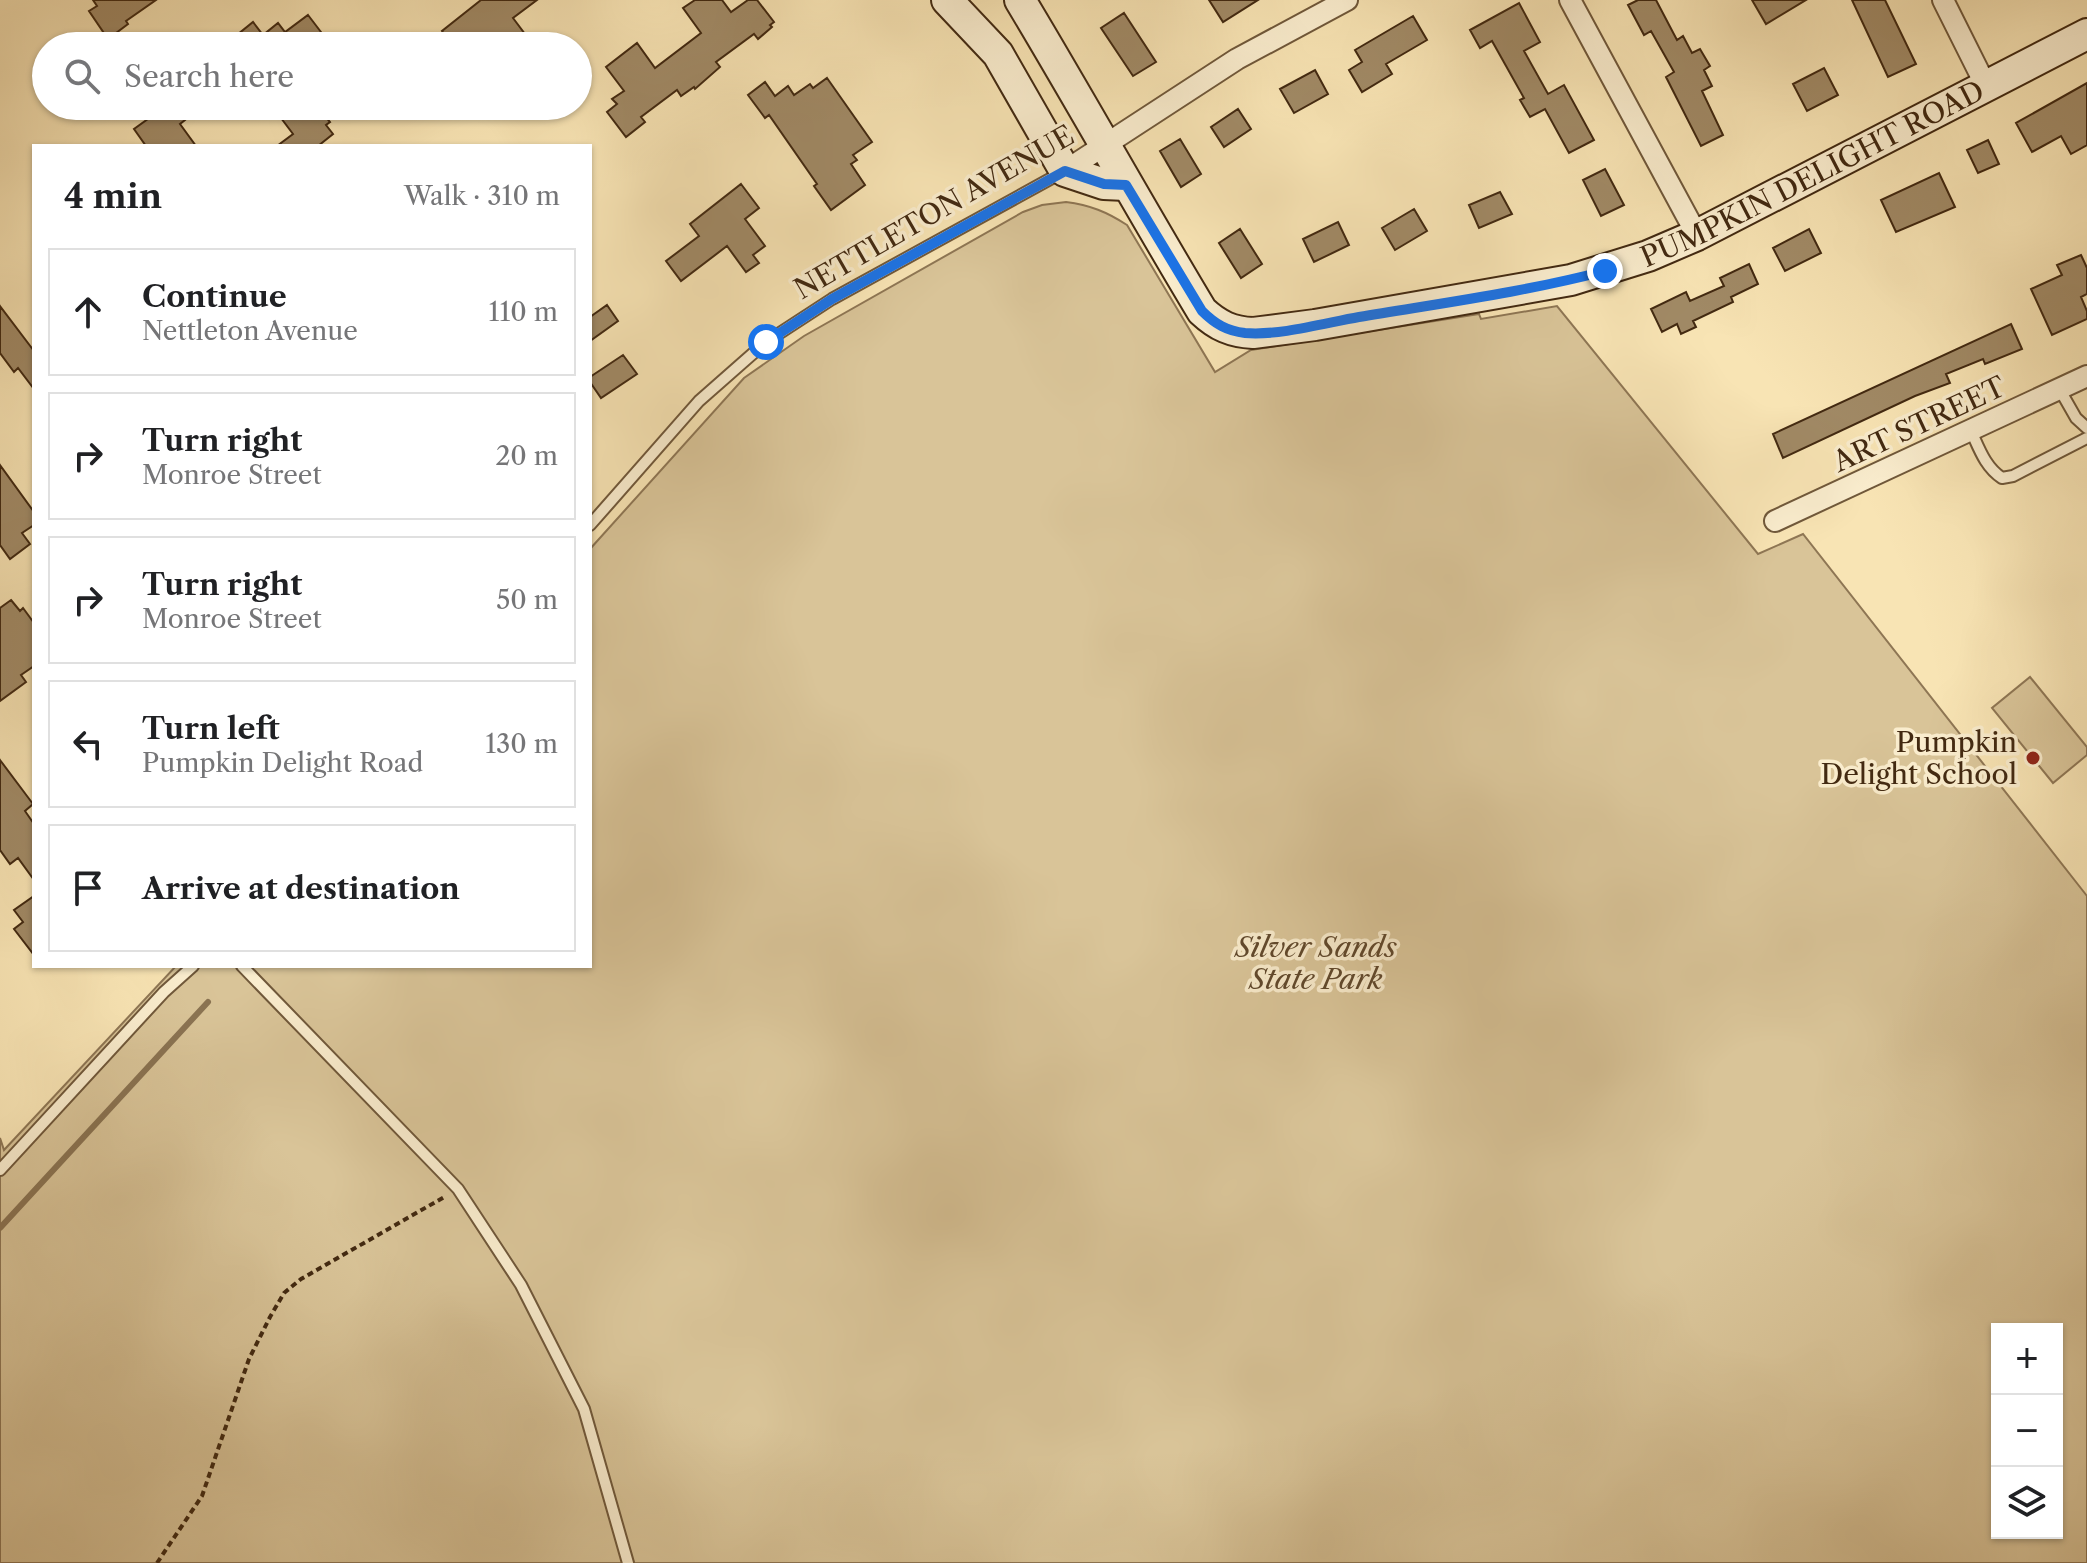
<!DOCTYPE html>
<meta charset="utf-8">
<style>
:root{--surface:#fff;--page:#f6f6f6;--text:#202124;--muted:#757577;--line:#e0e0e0}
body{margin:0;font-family:"Libre Caslon Text",serif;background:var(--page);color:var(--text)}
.controls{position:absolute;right:24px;bottom:24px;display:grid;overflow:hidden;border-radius:0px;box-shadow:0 2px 6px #0004}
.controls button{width:72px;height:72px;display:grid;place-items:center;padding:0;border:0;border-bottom:2px solid var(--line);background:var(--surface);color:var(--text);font:40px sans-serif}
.stop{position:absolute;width:24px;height:24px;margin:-18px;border:6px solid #1a73e8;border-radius:50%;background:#fff}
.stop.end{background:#1a73e8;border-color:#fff;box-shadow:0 2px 8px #0008}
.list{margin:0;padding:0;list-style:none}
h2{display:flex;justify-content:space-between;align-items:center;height:104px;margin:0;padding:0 32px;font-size:34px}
h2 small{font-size:26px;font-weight:400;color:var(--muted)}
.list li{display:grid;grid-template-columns:52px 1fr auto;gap:24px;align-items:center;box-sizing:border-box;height:128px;margin:0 16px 16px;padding:0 16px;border:2px solid var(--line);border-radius:0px}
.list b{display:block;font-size:30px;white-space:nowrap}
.list p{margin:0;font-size:26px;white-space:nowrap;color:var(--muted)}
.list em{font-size:26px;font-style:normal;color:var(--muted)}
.icon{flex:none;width:44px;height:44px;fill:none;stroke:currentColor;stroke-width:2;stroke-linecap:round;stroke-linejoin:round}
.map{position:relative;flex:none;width:2087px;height:1563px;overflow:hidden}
.search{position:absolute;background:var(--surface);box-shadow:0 2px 6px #0004;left:32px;top:32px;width:560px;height:88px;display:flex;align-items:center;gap:20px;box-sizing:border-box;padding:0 28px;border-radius:44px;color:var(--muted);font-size:30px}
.panel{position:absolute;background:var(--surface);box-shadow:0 2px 6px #0004;left:32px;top:144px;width:560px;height:824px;border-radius:0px}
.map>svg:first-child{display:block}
</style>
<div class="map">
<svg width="2087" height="1563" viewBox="0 0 2087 1563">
<rect width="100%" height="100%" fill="#f8e4b4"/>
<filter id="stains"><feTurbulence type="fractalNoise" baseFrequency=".0025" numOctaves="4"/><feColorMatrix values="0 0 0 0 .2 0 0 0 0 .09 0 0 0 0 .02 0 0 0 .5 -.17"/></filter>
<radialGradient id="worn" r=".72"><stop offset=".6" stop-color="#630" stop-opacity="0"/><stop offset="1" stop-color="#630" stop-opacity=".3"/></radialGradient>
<path fill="#d9c498" stroke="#8e7654" stroke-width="2" fill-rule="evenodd" d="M1066,202C1090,205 1107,212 1127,225L1215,372L1251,350L1479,314L1481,319L1557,306L1758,554L1803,534L2087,896V1563H0V1138L4,1150L176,966H590V549L744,378L804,336L1023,212L1042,205ZM1997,1329H2057V1533H1997Z
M2030,677L2087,747V755L2053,783L1992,708Z"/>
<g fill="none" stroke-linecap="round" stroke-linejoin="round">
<path stroke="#8a7352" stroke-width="6" d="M0,1228L208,1002"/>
</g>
<path fill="#a18a66" stroke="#422911" stroke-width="2" d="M93,0H156L126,21L128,24L108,39L89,11L97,6Z
M481,0H537L513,18L534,46H490L485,39L475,46H453L442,31Z
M695,0H722L731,12L748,0H757L774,22L770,25L772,27L758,39L754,34L716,62L720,67L695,89L694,87L681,96L677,90L641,117L645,122L626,137L607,112L617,104L612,99L624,91L606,67L637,43L655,68L701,33L683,8Z
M1209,0H1258L1223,22Z
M1638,0H1656L1677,40L1683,36L1692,53L1700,49L1710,66L1704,70L1712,86L1702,91L1723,135L1701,146L1666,77L1674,72L1651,31L1644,35L1628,5Z
M1752,0H1806L1766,24Z
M1852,0H1885L1916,64L1888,77Z
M1519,3L1540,42L1524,51L1548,94L1564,85L1594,140L1569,153L1545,109L1530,117L1520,100L1524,98L1492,41L1480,48L1470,30Z
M1124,13L1156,62L1133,76L1101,28Z
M308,15L324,36L311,46H246L237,35L253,22L263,35L278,23L285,32Z
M1413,16L1427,40L1386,64L1392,74L1362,92L1349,70L1362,62L1355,50Z
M1824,68L1838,95L1807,111L1793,84Z
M1315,70L1328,94L1294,113L1280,89Z
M827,78L872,142L853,155L857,160L851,164L865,185L831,210L814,186L817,184L769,115L765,118L748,95L765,82L775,96L788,86L794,95L810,84L813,88Z
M2087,83V145L2071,154L2061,136L2032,152L2016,123Z
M166,106H175L185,120L180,124L196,146H146L134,129Z
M289,106H317L330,122L326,125L333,134L318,146H277L293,134L278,114Z
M1238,109L1251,129L1224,147L1211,127Z
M1180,139L1201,174L1181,187L1160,151Z
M1988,140L1999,164L1978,173L1967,150Z
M1605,169L1624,205L1601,216L1583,180Z
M1939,173L1955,207L1896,232L1881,200Z
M741,184L759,208L745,219L765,246L753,255L759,263L746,272L727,246L681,281L666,261L699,236L690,224Z
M1500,192L1512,214L1479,228L1469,205Z
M1414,209L1427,231L1395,250L1382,228Z
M1338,222L1349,245L1314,262L1303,239Z
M1240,229L1262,264L1241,278L1219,243Z
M1809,229L1821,253L1785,271L1773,248Z
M2081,255L2087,268V294L2081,297L2087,311V319L2052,335L2031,289L2062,275L2057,265Z
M1749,264L1758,284L1731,297L1733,302L1693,321L1696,327L1681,334L1677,324L1662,332L1651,309L1686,292L1690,301L1724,286L1720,278Z
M607,305L618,321L590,341V317Z
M0,306L34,351V389L18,368L14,372L0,353Z
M2011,324L2022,349L1985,364L1983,359L1946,374L1950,383L1915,396L1783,458L1773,434Z
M623,355L637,374L601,398L590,382V377Z
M0,465L34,512V525L22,533L30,544L10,559L0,545Z
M11,600L20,611L23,608L34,623V666L21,675L26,682L0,701V608Z
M0,760L33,804L25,811L34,824V880L18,858L10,864L0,850Z
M34,896V955L14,929L23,922L14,910Z"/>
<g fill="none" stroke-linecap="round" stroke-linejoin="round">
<defs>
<path id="lane" d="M2060,390L2076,418L2087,428
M1971,431C1979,448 1985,467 2002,478L2013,476L2087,438
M590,525L699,401L766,342L832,299L1061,173
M242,966L458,1189L521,1285L584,1409L628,1563
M0,1170L164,992L193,966"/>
<path id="street" d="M1570,0L1697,235
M1943,0L1986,86
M1065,171L1237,59L1347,0
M1775,521L2087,376"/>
<g id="secondary">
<path d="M947,0L998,54L1065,171L1104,184L1126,185"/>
<path id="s1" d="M1020,0C1082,103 1140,208 1202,311C1218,326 1232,332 1253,333L1315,325L1571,280L1648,256L1697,235L2087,34"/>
</g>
</defs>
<use href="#lane" stroke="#70583a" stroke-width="14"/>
<use href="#street" stroke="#70583a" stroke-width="24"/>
<use href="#secondary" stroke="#422911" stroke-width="34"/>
<path stroke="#422911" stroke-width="4" stroke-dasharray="6 4" stroke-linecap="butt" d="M157,1563L202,1496L249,1359L270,1317L284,1293L301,1279L446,1196"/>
<use href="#lane" stroke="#faedce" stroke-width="10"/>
<use href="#street" stroke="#faedce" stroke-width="20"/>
<use href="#secondary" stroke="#faedce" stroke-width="30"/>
</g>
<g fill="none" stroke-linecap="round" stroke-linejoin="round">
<path stroke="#1a73e8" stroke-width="10" d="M766,342L832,299L1065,171L1104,184L1126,185L1202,311C1215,324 1227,331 1245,333C1279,336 1325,323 1359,317C1442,303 1525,292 1605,271"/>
</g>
<circle fill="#8f2418" stroke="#faedce" stroke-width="3" cx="2033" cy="758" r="8"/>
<g text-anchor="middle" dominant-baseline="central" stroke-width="7" stroke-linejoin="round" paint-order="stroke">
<g font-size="28" fill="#422911" stroke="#faedce">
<text stroke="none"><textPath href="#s1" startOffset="1004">PUMPKIN DELIGHT ROAD</textPath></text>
<text transform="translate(934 212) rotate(-30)">NETTLETON AVENUE</text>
<text transform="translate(1919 424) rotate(-25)">ART STREET</text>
</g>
<g font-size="28" fill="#422911" stroke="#faedce" text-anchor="end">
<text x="2017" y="742">Pumpkin<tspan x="2017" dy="32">Delight School</tspan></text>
</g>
<g font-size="28" font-style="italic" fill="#60482c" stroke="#faedce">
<text x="1316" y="947">Silver Sands<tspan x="1316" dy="32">State Park</tspan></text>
</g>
</g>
<rect width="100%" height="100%" filter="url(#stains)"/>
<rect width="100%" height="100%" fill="url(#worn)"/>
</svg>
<div class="controls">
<button>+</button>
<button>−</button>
<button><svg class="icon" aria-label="layers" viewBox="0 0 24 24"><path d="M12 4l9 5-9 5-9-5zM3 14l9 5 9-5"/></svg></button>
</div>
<div class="stop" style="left:766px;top:342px"></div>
<div class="stop end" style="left:1605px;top:271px"></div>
<div class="search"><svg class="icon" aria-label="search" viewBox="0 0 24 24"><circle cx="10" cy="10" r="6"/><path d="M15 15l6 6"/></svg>Search here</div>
<section class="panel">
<h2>4 min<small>Walk · 310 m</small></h2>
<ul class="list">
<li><svg class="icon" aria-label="ahead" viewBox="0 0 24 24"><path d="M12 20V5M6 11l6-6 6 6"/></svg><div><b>Continue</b><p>Nettleton Avenue</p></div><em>110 m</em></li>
<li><svg class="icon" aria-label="right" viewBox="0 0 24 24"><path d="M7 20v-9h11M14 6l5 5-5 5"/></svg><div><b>Turn right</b><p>Monroe Street</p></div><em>20 m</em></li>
<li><svg class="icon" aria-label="right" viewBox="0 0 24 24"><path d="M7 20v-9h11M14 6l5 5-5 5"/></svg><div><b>Turn right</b><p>Monroe Street</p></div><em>50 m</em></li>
<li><svg class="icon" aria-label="left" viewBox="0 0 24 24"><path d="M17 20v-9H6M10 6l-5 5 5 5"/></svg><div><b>Turn left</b><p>Pumpkin Delight Road</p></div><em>130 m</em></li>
<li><svg class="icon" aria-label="arrive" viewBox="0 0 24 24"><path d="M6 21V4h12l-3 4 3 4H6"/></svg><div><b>Arrive at destination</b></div></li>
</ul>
</section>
</div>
